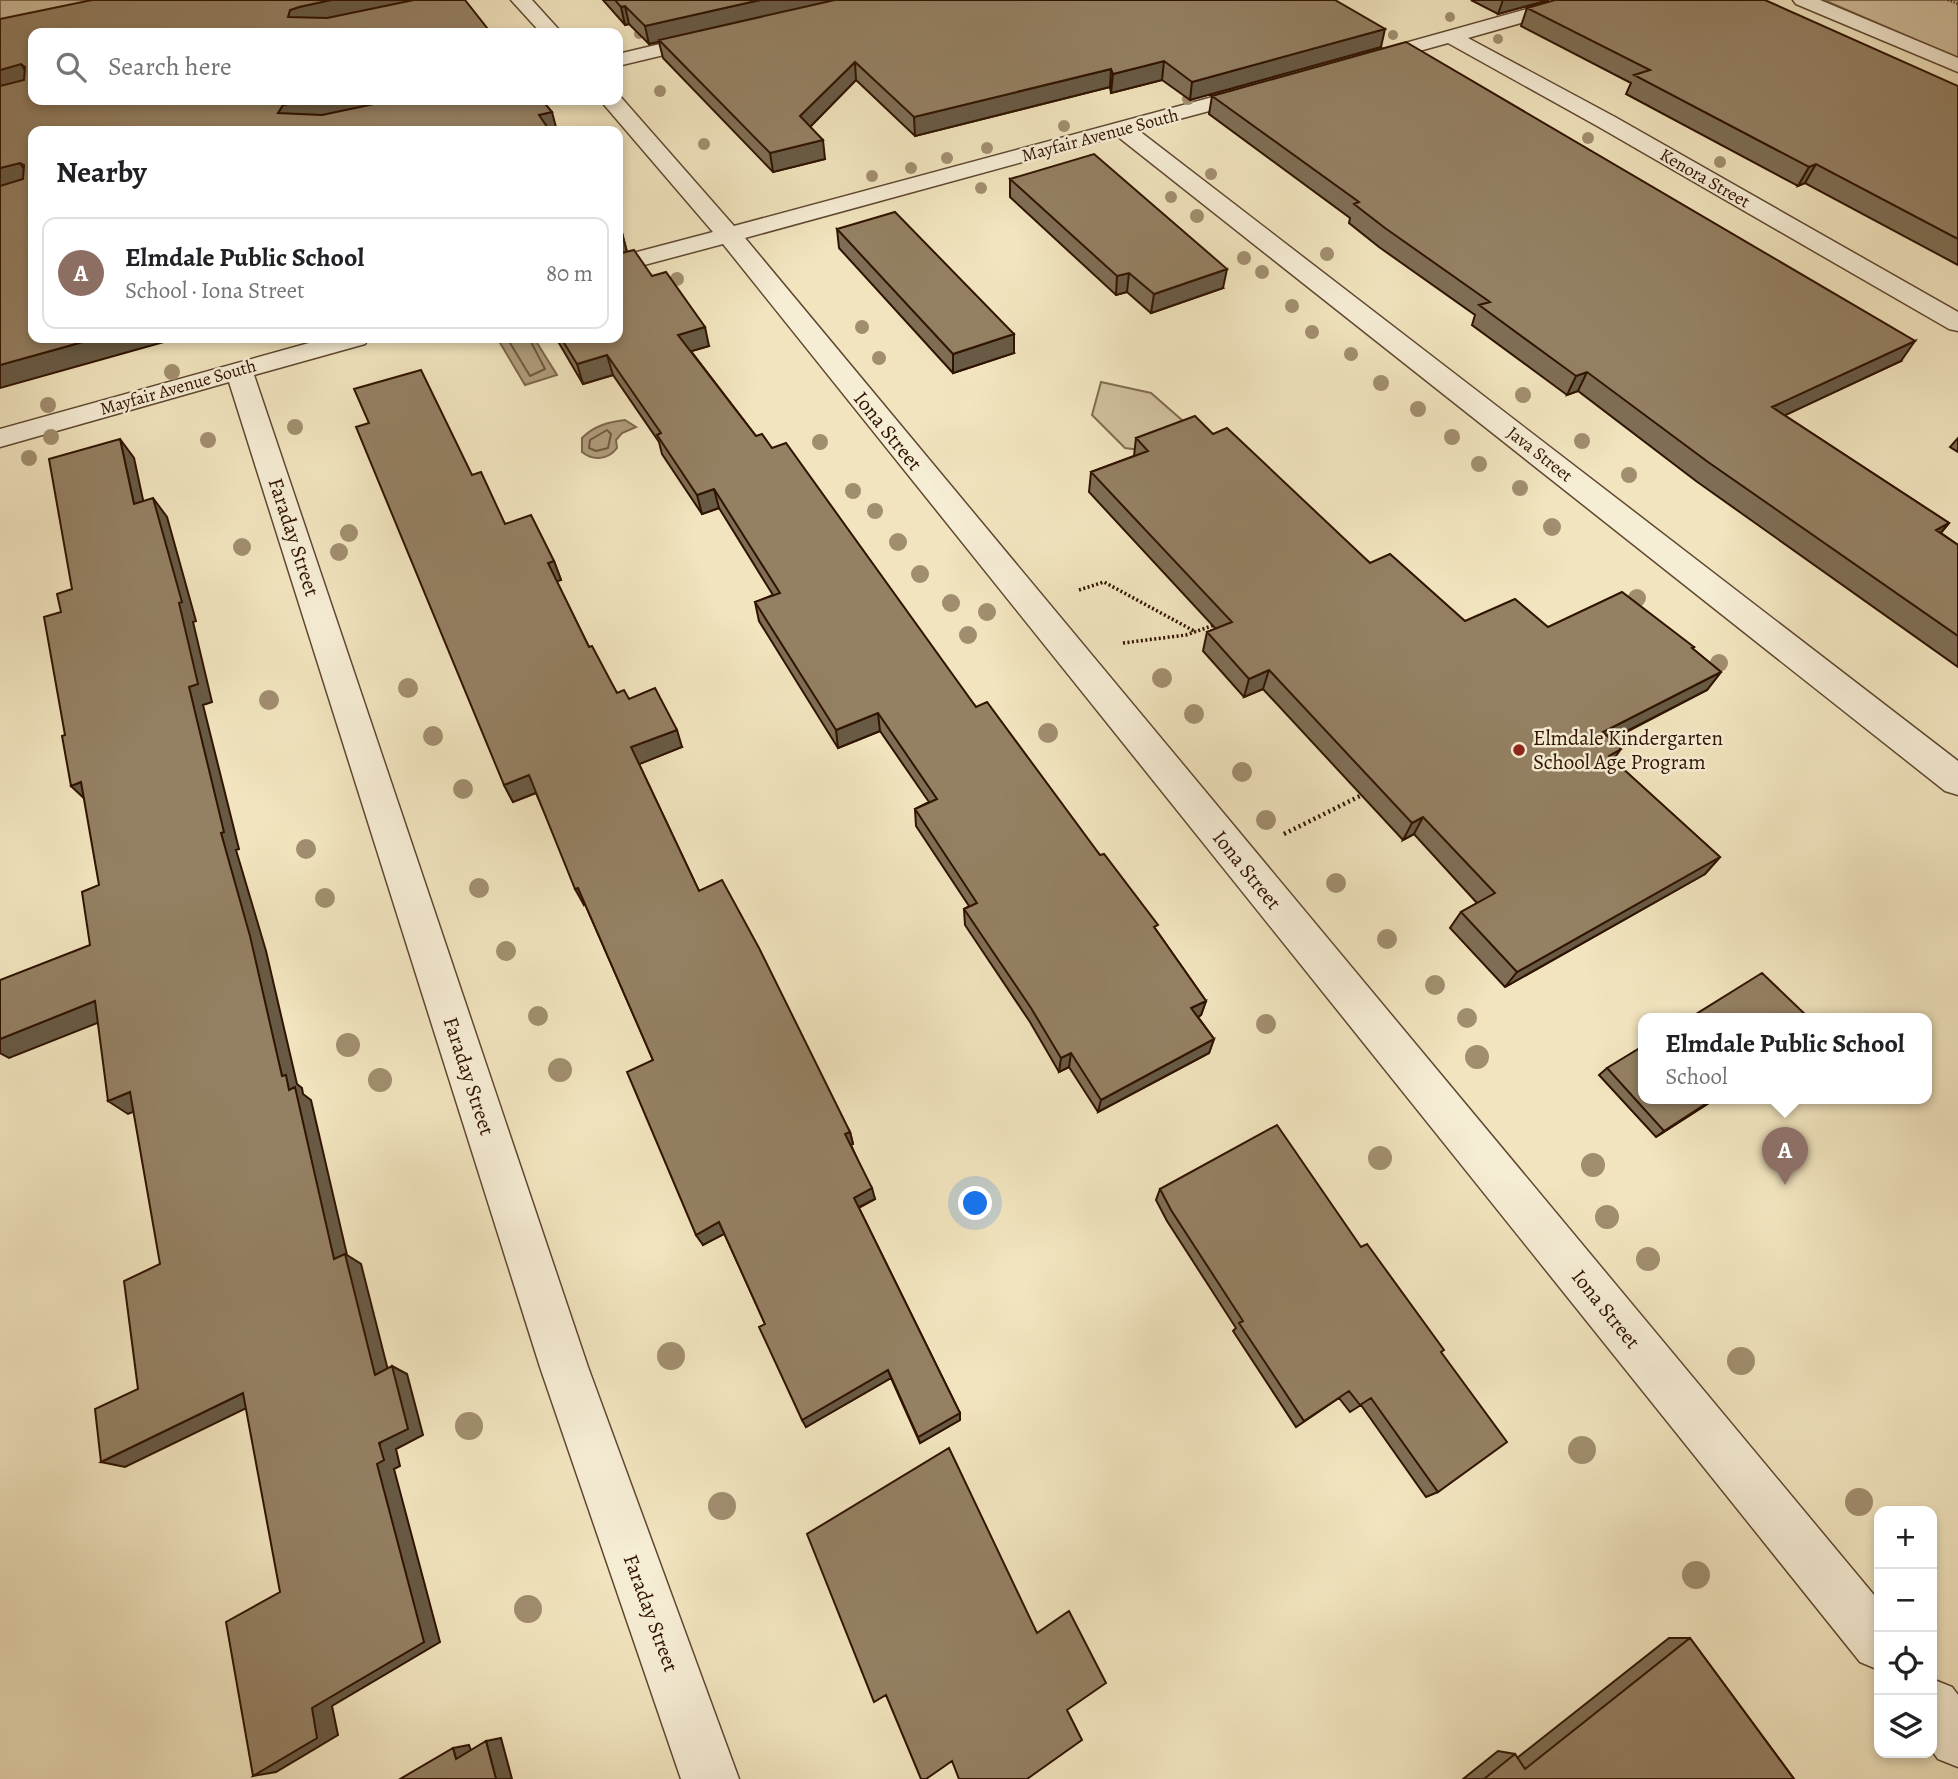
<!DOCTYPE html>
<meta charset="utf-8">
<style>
:root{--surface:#fff;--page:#f6f6f6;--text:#202124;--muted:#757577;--line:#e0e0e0;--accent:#8f2418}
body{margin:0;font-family:Alegreya,serif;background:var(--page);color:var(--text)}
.controls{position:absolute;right:21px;bottom:21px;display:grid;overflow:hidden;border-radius:14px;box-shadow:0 4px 10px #0003}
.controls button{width:63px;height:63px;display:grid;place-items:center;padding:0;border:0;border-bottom:2px solid var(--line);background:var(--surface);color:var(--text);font:35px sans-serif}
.you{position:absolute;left:976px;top:1204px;width:24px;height:24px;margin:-18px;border:5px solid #fff;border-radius:50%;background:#1a73e8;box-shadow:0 0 0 10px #1a73e833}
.badge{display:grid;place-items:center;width:46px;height:46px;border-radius:50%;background:var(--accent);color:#fff;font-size:23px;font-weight:700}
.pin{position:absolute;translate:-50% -58px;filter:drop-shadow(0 2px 4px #0008)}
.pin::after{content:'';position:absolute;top:37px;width:24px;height:21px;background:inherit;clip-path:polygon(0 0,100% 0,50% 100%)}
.popup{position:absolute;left:1638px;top:1013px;width:294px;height:91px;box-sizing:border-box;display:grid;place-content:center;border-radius:14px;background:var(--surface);filter:drop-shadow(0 2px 5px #0005);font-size:23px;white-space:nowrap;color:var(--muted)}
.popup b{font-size:26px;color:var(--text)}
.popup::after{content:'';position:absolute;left:50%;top:100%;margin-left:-14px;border:14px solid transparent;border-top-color:var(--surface)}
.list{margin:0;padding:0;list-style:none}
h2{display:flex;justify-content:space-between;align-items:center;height:91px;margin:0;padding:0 28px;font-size:30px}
h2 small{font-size:23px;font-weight:400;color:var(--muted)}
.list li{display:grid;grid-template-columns:46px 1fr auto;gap:21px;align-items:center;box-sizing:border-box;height:112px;margin:0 14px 14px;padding:0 14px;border:2px solid var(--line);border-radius:14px}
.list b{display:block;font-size:26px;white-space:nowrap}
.list p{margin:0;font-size:23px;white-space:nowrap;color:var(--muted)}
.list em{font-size:23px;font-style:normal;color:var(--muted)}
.icon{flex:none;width:38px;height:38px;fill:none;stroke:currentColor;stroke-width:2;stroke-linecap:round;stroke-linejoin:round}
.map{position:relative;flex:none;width:1958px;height:1779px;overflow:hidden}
.search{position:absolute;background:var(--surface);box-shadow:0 4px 10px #0003;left:28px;top:28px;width:595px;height:77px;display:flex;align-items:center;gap:18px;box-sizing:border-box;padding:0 24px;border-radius:14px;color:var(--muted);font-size:26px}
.panel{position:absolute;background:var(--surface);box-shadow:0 4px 10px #0003;left:28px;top:126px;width:595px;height:217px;border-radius:14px}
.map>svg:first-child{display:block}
</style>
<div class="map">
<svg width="1958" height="1779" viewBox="0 0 1958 1779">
<rect width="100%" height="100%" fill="#f1e4be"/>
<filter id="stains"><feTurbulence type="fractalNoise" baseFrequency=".00286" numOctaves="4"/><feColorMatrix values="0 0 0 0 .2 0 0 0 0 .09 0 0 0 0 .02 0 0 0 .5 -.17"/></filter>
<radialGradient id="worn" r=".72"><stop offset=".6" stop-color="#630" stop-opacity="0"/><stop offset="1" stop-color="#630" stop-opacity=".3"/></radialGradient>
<path fill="#d0c09e" stroke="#806a4f" stroke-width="2" d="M0,0H123L0,25Z
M1824,0H1958V58Z
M1101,382L1151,393L1183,421L1179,455L1125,448L1092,415Z"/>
<path fill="#af9d7d" stroke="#7c664b" stroke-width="2" d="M510,338H534L557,375L525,385L499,341Z
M625,420L636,427L622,433L616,440L617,448C608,460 593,461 582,452V438C594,426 608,422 625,420Z"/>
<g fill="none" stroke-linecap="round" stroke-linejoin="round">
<path stroke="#70583e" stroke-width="2" d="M507,338L530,376L545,369L529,338
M607,430L611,434L608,448L596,451L589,448L590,440Z"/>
<defs>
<path id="minor" d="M511,0H532L562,33H541Z
M1559,0H1591L1588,4L1468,38L1615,117L1958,312V331L1949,329L1599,127L1448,43L1362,67L1355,65L1352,61L1355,57Z
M1793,0H1820L1958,58V72L1796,4Z
M711,32L718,34L721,38L718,42L618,66V54Z
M1261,84L1269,85L1272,90L1269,95L1138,130L1958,761V795L1945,791L1117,136L745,238L1879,1601V1670L1860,1662L723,244L618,272V257L713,232L600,100H618L619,95L734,226Z
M327,338H369L365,344L254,375L588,1367L739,1779H681L540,1367L229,382L0,447V429Z
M1932,1679L1952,1687L1958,1695V1767L1938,1759L1932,1751Z"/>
</defs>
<use href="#minor" stroke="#604730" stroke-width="3"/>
<path stroke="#301300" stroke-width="2.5" stroke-dasharray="1 2" stroke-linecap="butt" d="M1948,0L1958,4"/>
<path stroke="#301300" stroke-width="3.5" stroke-dasharray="2 2.5" stroke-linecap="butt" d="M1079,590L1104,582L1196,632
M1123,643L1186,635L1217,624"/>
<path stroke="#301300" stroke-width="4.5" stroke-dasharray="2 3.5" stroke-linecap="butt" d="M1284,834L1362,795"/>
<use href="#minor" fill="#f6edd5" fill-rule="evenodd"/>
</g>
<g fill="#a18e6f">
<circle cx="1450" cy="17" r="5"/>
<circle cx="639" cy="34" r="5"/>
<circle cx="1393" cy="35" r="5"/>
<circle cx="1498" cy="39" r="5"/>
<circle cx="660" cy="91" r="6"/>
<circle cx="1188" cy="99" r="6"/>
<circle cx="1064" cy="126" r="6"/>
<circle cx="1588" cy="138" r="6"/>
<circle cx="704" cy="144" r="6"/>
<circle cx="987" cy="148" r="6"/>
<circle cx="947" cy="158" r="6"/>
<circle cx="1720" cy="162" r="6"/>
<circle cx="911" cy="168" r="6"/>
<circle cx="1211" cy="174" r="6"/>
<circle cx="872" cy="176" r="6"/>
<circle cx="981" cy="188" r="6"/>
<circle cx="1171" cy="197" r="6"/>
<circle cx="1197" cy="216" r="7"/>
<circle cx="1327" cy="254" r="7"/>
<circle cx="1244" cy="258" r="7"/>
<circle cx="1262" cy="272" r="7"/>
<circle cx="677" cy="279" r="7"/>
<circle cx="1292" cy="306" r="7"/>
<circle cx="862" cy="327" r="7"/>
<circle cx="1312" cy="332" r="7"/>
<circle cx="1351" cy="354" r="7"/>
<circle cx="879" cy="358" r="7"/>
<circle cx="172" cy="372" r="8"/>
<circle cx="1381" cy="383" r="8"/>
<circle cx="1523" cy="395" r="8"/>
<circle cx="48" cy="405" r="8"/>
<circle cx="1418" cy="409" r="8"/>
<circle cx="295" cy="427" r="8"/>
<circle cx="51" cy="437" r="8"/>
<circle cx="1452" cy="437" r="8"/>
<circle cx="208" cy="440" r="8"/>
<circle cx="1582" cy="441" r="8"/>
<circle cx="820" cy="442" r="8"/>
<circle cx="29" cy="458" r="8"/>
<circle cx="1479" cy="464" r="8"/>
<circle cx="1629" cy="475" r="8"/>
<circle cx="1520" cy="488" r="8"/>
<circle cx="853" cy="491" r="8"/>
<circle cx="875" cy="511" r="8"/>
<circle cx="1552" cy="527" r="9"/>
<circle cx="349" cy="533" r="9"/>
<circle cx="898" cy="542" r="9"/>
<circle cx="242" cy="547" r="9"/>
<circle cx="339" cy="552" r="9"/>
<circle cx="920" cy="574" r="9"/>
<circle cx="1637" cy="598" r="9"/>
<circle cx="951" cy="603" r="9"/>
<circle cx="987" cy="612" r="9"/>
<circle cx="968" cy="635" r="9"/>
<circle cx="1719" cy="663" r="9"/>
<circle cx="1162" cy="678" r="10"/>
<circle cx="408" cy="688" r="10"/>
<circle cx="269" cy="700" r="10"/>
<circle cx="1194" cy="714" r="10"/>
<circle cx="1048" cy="733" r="10"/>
<circle cx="433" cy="736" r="10"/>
<circle cx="1242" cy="772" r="10"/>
<circle cx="463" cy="789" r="10"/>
<circle cx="1266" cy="820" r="10"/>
<circle cx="306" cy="849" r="10"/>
<circle cx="1336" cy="883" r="10"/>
<circle cx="479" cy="888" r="10"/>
<circle cx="325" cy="898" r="10"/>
<circle cx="1387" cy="939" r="10"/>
<circle cx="506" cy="951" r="10"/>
<circle cx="1435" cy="985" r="10"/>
<circle cx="538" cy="1016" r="10"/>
<circle cx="1467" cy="1018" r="10"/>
<circle cx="1266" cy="1024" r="10"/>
<circle cx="348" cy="1045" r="12"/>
<circle cx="1477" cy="1057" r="12"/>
<circle cx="560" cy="1070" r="12"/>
<circle cx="380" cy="1080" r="12"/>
<circle cx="1380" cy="1158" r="12"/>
<circle cx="1593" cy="1165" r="12"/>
<circle cx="1607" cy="1217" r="12"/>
<circle cx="1648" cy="1259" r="12"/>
<circle cx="671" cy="1356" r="14"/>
<circle cx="1741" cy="1361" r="14"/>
<circle cx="469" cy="1426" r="14"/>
<circle cx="1582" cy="1450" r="14"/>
<circle cx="1859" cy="1502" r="14"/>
<circle cx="722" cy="1506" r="14"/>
<circle cx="1696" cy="1575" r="14"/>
<circle cx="528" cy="1609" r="14"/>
</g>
<path fill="#7f6e55" stroke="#301300" stroke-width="2" d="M603,0H1335L1381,47L1190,100L1162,80L1111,93L1110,87L915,136L856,80L810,127L825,159L773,172L663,58L659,42L649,44L629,24L625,25Z
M1471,0H1549L1498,14Z
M1527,8L1958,86V265L1805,183L1798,186L1626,94L1631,83L1521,26Z
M1212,96L1901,361L1784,415L1949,523L1941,533L1958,545V667L1696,481L1578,391L1567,395L1472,325L1475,315L1379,247L1349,223L1350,218L1209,114Z
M1010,179L1223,288L1151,313L1127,292L1116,295L1010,197Z
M837,229L1014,353L953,373L839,248Z
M622,233L627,252L652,276L709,346L691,351L756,436L976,707L1100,855L1157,931L1206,1001L1201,1015L1198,1017L1214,1039L1209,1053L1098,1112L1069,1067L1059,1072L1030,1022L965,925L964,909L969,906L916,826L915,809L929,802L880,731L838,748L759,621L755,602L773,595L719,508L702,514L662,454L659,442L613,375L583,384L556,338H618Z
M1213,434L1370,563L1465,621L1548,627L1694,647L1693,649L1721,672L1707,690L1611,740L1613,760L1720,857L1705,874L1505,987L1450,928L1461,912L1477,903L1414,834L1403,840L1263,689L1244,697L1203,651L1207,632L1216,629L1089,492L1091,472L1134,456L1136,438Z
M1958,438V452L1950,447Z
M472,475L505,524L554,561L561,580L556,581L589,647L617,693L629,699L682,747L639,764L699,891L850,1132L853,1144L851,1145L875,1199L859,1208L960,1413V1420L920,1443L891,1378L806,1427L765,1324L724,1233L703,1245L653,1060L585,904L584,905L536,793L513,802L504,785Z
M1607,1068L1715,1099L1656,1137L1599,1075Z
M1160,1189L1361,1247L1441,1352L1438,1492L1426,1497L1361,1405L1350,1412L1339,1398L1296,1427L1233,1331L1236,1328L1167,1221L1156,1200Z
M1669,1638H1690L1794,1779H1463L1498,1751L1515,1754L1517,1758Z"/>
<path fill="#685a45" stroke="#301300" stroke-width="2" d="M331,0H423L306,24L288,17L290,10L299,7Z
M760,0H838L649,44L645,26Z
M1503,0H1549L1498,14Z
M625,6L629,24L625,25L621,7Z
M1385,29L1381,47L1190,100L1192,82Z
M1164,61L1162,80L1111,93L1113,74Z
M855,62L856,80L802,135L800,116Z
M21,64L32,82L0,91V70Z
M1111,69L1110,87L915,136L914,117Z
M308,100H401L291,123L278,113L283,105Z
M552,112L557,131H544L539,115Z
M823,140L825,159L773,172L770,153Z
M20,163L32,181L0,190V168Z
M1816,164L1805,183L1798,186L1809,167Z
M622,233L627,252L618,255V234Z
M1227,269L1223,288L1151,313L1154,294Z
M1129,273L1127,292L1116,295L1117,276Z
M705,327L709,346L682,354L678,335Z
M1014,334V353L953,373V354Z
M97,338H178L0,388V365Z
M179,338H190L180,340Z
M1915,341L1901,361L1760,427L1772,407Z
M607,355L613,375L583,384L577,364Z
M1587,372L1578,391L1567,395L1576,376Z
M120,439L134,458L148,523L134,504Z
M714,489L719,508L702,514L697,495Z
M153,498L167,517L196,621L193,622L212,702L203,705L239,849L236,850L266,951L297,1084L302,1088L303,1094L311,1100L347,1255L361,1264L391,1382L375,1375L334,1259L289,1090L282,1076L221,833L189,687Z
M1949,523L1933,542L1936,530Z
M554,561L561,580L555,582L548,563Z
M1269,670L1263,689L1244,697L1249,679Z
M1721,672L1707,690L1590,750L1603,732Z
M878,713L880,731L838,748L836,730Z
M677,730L682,747L637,765L631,747Z
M1621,749L1608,767L1609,756Z
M529,775L538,792L513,802L504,785Z
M81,782L89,803L71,786Z
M1423,817L1414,834L1403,840L1412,823Z
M1720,857L1705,874L1505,987L1517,972Z
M578,888L586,904L584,905L575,889Z
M95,1001L115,1016L9,1058L0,1053V1039Z
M1206,1001L1201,1015L1187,1023L1191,1008Z
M1214,1039L1209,1053L1098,1112L1101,1100Z
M1071,1053L1069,1067L1059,1072L1061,1058Z
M130,1092L150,1105L128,1114L108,1101Z
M1713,1099H1715L1656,1137L1664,1131Z
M850,1132L853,1144L848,1146L845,1134Z
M872,1188L875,1199L857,1208L854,1198Z
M719,1222L726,1233L703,1245L696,1235Z
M392,1366L407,1374L423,1435L396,1449L400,1466L394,1469L440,1642L332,1706L338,1735L276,1772L253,1776L312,1708L377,1464Z
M888,1370L891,1378L806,1427L802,1420Z
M243,1393L263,1400L125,1467L101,1462Z
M960,1413V1420L920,1443L918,1437Z
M501,1738L512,1779H496L486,1741Z
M469,1745L473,1756L456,1759L453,1748Z"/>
<path fill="#948063" stroke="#301300" stroke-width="2" d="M92,0H331L299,7L290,10L288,17L327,18L414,0H465L491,33H33V100H308L283,105L278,113L322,115L393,100H542L552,112L539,115L550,131H33V338H97L0,365V186L23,179L24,165L20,163L0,168V86L24,80L25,67L21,64L0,70V19Z
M615,0H760L645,26L625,6L621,7Z
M835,0H1335L1385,29L1192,82L1164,61L1113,74L1111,69L914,117L855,62L800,116L823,140L770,153L659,40Z
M1555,0H1765L1958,86V239L1816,164L1809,167L1634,75L1650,70L1527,8Z
M1406,42L1915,341L1772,407L1949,523L1936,530L1958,545V636L1708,462L1587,372L1576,376L1479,305L1490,302L1385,228L1354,204L1359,202L1212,96Z
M1094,154L1227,269L1154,294L1129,273L1117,276L1010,179Z
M895,212L1014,334L953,354L837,229Z
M618,227L622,233L618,234Z
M634,250L652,276L666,272L705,327L678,335L756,436L762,434L772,448L786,443L976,707L987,702L1100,855L1104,854L1158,925L1154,927L1206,1001L1191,1008L1214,1039L1101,1100L1071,1053L1061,1058L1031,1008L964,909L977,903L915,809L937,799L878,713L836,730L755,602L780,593L714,489L697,495L657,435L661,433L607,355L577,364L561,338H618V254Z
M421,370L472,475L481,472L505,524L531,515L554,561L548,563L589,647L592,646L617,693L624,690L629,699L655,688L677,730L631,747L699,891L722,880L759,948L850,1132L845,1134L872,1188L854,1198L960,1413L918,1437L888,1370L802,1420L759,1327L765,1324L719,1222L696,1235L627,1072L653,1060L578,888L575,889L529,775L504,785L356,427L369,423L354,389Z
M1195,416L1213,434L1227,428L1370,563L1390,554L1465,621L1515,599L1548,627L1622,592L1694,647L1692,648L1721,672L1603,732L1621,749L1609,756L1720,857L1517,972L1461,912L1495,893L1423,817L1412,823L1269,670L1249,679L1207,632L1232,622L1091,472L1148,451L1136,438Z
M120,439L134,504L153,498L182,602L179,603L198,684L189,687L224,832L221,833L250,936L282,1076L286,1075L289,1090L295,1087L334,1259L345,1254L375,1375L392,1366L408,1429L379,1443L384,1460L377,1464L424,1642L312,1708L317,1738L253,1776L226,1622L280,1592L243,1393L101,1462L95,1409L138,1389L124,1281L160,1264L130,1092L108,1101L95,1001L0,1039V980L90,945L82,892L99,885L81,782L71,786L62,736L65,735L44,617L61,612L57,594L72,589L49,459Z
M1762,973L1810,1019H1688Z
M1643,1046V1099H1713L1664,1131L1607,1068Z
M1277,1125L1361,1247L1367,1244L1444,1350L1441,1352L1507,1442L1438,1492L1371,1398L1360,1405L1349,1391L1304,1421L1239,1323L1243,1321L1171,1210L1160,1189Z
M949,1448L1037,1633L1069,1611L1106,1683L1067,1710L1082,1740L1027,1779H959L952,1761L926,1779H921L886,1695L874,1702L807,1534Z
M1690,1638L1794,1779H1484L1515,1754L1525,1769Z
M486,1741L496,1779H400L453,1748L456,1759Z"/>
<circle fill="#8f2418" stroke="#f6edd5" stroke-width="2.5" cx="1519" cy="750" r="7"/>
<g text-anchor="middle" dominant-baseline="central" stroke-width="5" stroke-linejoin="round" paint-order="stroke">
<g font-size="18" fill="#301300" stroke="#f6edd5">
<text transform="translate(1100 135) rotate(-15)">Mayfair Avenue South</text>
<text transform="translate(1705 178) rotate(30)">Kenora Street</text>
<text transform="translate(178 387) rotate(-16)">Mayfair Avenue South</text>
<text transform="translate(1540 454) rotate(38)">Java Street</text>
</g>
<g font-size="21" fill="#301300" stroke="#f6edd5">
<text transform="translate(888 431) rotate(51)">Iona Street</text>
<text transform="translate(294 537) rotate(72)">Faraday Street</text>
<text transform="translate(1247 870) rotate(51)">Iona Street</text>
<text transform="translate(469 1076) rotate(72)">Faraday Street</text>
<text transform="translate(1606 1309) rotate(51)">Iona Street</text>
<text transform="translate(651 1613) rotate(70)">Faraday Street</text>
</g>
<g font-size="21" fill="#301300" stroke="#f6edd5" text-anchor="start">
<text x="1533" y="738">Elmdale Kindergarten<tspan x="1533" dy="24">School Age Program</tspan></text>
</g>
</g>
<rect width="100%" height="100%" filter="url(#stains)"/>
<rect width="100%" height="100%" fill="url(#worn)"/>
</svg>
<div class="controls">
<button>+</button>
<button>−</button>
<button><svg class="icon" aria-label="locate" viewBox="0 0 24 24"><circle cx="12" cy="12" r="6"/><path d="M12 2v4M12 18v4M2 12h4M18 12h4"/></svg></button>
<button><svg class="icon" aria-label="layers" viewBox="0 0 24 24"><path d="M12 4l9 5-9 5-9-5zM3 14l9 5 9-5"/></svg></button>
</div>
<div class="you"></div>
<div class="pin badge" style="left:1785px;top:1185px;background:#8d6e63">A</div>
<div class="popup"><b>Elmdale Public School</b>School</div>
<div class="search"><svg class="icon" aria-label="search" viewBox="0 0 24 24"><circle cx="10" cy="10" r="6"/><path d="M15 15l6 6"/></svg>Search here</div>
<section class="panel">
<h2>Nearby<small></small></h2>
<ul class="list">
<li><span class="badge" style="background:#8d6e63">A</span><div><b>Elmdale Public School</b><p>School · Iona Street</p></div><em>80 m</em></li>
</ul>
</section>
</div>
